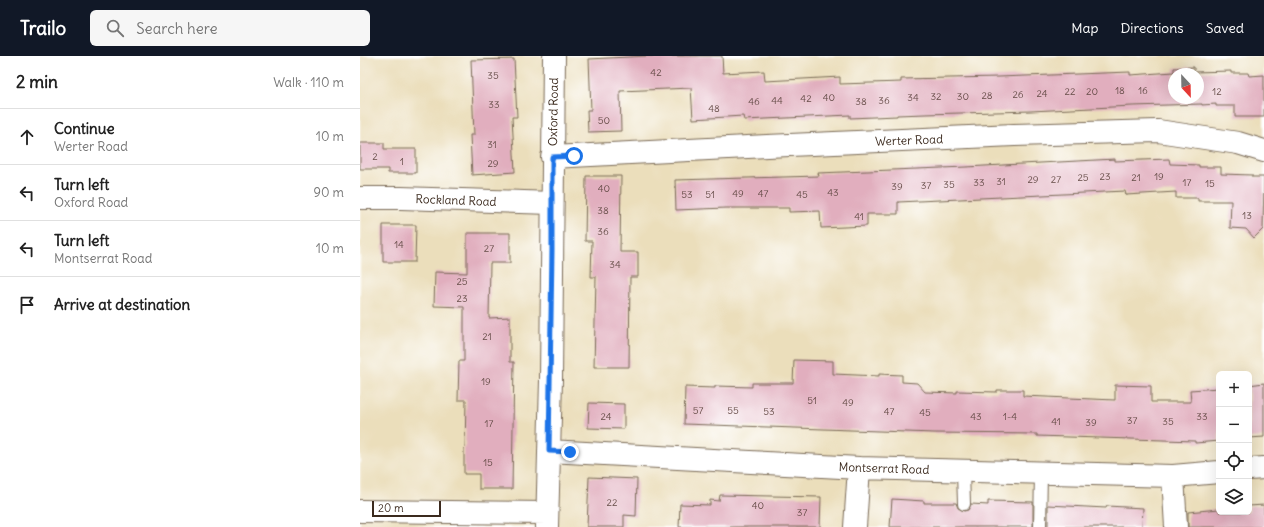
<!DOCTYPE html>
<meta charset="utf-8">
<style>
:root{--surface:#fff;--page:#f6f6f6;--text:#222;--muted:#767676;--line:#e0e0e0;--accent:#111827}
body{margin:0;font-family:Delius,sans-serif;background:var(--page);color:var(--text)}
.controls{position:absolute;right:12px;bottom:12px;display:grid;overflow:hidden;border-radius:6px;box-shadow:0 4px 16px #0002}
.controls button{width:36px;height:36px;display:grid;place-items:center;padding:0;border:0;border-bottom:1px solid var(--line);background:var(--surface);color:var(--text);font:20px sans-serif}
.compass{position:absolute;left:808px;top:12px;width:36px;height:36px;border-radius:50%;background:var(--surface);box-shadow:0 4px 16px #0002;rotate:158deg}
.scale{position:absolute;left:12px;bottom:10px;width:69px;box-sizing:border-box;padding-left:4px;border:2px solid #3b2a1e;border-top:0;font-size:11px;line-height:14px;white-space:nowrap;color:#3b2a1e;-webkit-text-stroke:3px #fff;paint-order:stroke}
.stop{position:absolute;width:12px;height:12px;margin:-9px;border:3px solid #1a73e8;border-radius:50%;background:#fff}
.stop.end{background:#1a73e8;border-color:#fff;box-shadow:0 1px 4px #0008}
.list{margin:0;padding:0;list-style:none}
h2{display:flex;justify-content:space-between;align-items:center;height:52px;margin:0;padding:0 16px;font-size:17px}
h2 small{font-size:13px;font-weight:400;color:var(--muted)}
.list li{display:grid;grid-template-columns:26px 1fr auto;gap:12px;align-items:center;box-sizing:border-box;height:56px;padding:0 16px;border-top:1px solid var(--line)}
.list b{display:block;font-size:15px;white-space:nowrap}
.list p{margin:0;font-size:13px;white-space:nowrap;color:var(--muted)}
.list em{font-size:13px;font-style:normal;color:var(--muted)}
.icon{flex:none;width:22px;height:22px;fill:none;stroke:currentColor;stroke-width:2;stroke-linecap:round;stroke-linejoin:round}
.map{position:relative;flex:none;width:904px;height:471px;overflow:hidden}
header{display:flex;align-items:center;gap:24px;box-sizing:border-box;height:56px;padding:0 20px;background:var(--accent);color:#fff}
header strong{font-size:19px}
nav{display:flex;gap:22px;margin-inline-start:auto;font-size:14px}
.search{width:280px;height:36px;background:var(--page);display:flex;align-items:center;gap:10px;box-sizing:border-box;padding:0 14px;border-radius:6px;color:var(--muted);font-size:15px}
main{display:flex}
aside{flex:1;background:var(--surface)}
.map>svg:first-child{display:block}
</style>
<header>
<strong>Trailo</strong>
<div class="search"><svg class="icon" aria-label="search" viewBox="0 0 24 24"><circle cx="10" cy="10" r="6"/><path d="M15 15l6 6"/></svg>Search here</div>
<nav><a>Map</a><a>Directions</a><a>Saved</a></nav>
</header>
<main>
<aside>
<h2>2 min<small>Walk · 110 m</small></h2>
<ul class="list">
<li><svg class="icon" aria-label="ahead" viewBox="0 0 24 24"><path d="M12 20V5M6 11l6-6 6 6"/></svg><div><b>Continue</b><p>Werter Road</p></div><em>10 m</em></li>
<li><svg class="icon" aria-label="left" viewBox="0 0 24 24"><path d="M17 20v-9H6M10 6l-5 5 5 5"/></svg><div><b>Turn left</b><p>Oxford Road</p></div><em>90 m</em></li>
<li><svg class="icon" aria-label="left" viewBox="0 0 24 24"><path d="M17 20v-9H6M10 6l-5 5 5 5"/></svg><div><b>Turn left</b><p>Montserrat Road</p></div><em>10 m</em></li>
<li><svg class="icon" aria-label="arrive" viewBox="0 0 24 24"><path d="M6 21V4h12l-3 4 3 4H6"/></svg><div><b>Arrive at destination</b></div></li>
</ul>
</aside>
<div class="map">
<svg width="904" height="471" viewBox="0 0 904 471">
<rect width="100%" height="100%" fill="#fff"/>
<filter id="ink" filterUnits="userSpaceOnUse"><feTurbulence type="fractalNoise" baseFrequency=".025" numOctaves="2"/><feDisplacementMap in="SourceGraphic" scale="8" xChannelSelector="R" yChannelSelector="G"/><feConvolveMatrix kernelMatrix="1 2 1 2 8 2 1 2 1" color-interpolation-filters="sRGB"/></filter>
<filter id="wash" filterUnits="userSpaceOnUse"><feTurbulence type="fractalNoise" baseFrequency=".012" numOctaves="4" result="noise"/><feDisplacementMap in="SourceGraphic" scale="16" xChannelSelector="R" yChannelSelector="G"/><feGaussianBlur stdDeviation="0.9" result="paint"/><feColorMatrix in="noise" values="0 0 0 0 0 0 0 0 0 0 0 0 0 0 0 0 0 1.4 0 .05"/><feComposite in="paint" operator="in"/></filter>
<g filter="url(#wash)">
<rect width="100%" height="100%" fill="#ebdebb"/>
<g id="blocks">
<path fill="#e1aebe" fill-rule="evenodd" d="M288,0H362L363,17L404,15L405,25L480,21V28L541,26V23L639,21L770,16V19L814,16V12L834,11V16L871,15V17H888L889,20L904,19V61H875V50H856V48L842,49V48L772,50L671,55L565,58L537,59V60L490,62V59L384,64L383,60L333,63L331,32L260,35L261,75L228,76L227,54H231L229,3ZM814,18H838V42H814Z
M154,3L157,61H152L155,116L112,119L110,79H114L111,4Z
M0,87H24V93H56V117H28V113H0Z
M755,103V105L809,103L810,108L839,109V111H861V118L892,119V121H904L903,173L894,182L886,173L870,172L871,145H838V142H816V136L766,139L765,135L538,146V158H507V170L461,172L460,155L429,156V152H366L316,154L315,124L459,120L458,117L606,111Z
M226,120H261L260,196H278V221H270L269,311H234L236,221H231L232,185H225Z
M23,169H56L55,206H23Z
M107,177H150V207H130L129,262L150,261V306H154L152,433H119V418H104V392H105L106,344H98L99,305H104V251L74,250L75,216L107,217Z
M434,304L473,305V318L519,320V318L542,319V326L557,327L565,336L597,337V335L637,336V334H663V340L755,344V329L791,330V346H831L830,334L859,332V385L835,387V385L677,380V378L574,377L324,368L325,331L355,332V330L392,331V327H433Z
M904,327V381L889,382V329Z
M229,347L264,348V373L228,372Z
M229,421L277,423L276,460L264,459V471H227Z
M360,439L461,441L460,471H319L320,448L350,449V444L359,445Z
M532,443L564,445V447H596L598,452L604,455L608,454L611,448L628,449V445L673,446V471H530Z
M688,449L746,452L747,450L783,452L782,471H688Z
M904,449V471H828V456L859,453V456H889V450Z"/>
</g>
</g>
<g filter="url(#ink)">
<use href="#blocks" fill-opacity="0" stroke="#796955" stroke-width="1"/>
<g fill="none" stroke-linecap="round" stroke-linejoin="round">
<defs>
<path id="service" d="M603,415L604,448
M680,471L681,417"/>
<path id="minor" d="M192,101L407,90L654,79L798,75L878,87L904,95
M0,142H41L192,147
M189,395L499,412L813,420L859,416
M889,413L904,412
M813,420L816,471
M0,455L187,457
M187,471L191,324L194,0
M495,471L499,412"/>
</defs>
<use href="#service" stroke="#796955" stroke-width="14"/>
<use href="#minor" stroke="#796955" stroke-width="24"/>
<use href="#service" stroke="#fff" stroke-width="12"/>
<use href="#minor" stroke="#fff" stroke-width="22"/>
</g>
</g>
<g fill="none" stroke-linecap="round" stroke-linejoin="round" filter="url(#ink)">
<path stroke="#1a73e8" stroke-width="5" d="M210,396L189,395L192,194V101L214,100"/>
</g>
<g text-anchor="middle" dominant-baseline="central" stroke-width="3.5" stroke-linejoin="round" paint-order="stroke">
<g font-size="10" fill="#644b46">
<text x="296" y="16">42</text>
<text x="133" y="19">35</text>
<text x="760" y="34">18</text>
<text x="783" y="34">16</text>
<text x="710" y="35">22</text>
<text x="732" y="35">20</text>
<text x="857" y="35">12</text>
<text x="682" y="37">24</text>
<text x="658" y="38">26</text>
<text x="627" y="39">28</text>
<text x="576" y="40">32</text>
<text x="603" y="40">30</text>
<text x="469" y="41">40</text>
<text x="553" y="41">34</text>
<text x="446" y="42">42</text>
<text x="417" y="44">44</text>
<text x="524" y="44">36</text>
<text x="394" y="45">46</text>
<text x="501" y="45">38</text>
<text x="134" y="48">33</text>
<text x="354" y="52">48</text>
<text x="244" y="64">50</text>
<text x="132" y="88">31</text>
<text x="15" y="100">2</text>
<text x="42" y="105">1</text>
<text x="133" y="107">29</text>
<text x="745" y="120">23</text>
<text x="799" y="120">19</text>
<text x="723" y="121">25</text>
<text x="776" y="121">21</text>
<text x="673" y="123">29</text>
<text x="696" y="123">27</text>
<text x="641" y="125">31</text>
<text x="619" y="126">33</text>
<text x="827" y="126">17</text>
<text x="850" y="127">15</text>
<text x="589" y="128">35</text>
<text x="566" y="129">37</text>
<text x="537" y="130">39</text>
<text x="244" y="132">40</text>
<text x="473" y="136">43</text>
<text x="378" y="137">49</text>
<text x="403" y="137">47</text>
<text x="327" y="138">53</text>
<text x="350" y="138">51</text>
<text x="442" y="138">45</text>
<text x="243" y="154">38</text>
<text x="887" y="159">13</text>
<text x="499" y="160">41</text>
<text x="243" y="175">36</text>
<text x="39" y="188">14</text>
<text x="129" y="192">27</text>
<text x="255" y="208">34</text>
<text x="102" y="225">25</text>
<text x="102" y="242">23</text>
<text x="127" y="280">21</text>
<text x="126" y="325">19</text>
<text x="452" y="344">51</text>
<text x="488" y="346">49</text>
<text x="338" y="354">57</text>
<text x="373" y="354">55</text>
<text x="409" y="355">53</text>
<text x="529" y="355">47</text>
<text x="565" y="356">45</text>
<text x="246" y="360">24</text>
<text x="616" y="360">43</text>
<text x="650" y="360">1-4</text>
<text x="842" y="360">33</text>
<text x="772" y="364">37</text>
<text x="696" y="365">41</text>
<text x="808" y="365">35</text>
<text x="731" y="366">39</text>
<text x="129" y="367">17</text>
<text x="128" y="406">15</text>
<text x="252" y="446">22</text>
<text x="398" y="449">40</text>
<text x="442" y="456">37</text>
</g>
<g font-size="12" fill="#3b2a1e" stroke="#fff">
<text transform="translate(193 56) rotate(-89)">Oxford Road</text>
<text transform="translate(549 84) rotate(-2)">Werter Road</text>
<text transform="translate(96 144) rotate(2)">Rockland Road</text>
<text transform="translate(524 412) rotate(2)">Montserrat Road</text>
</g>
</g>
</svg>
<div class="controls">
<button>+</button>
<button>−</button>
<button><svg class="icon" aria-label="locate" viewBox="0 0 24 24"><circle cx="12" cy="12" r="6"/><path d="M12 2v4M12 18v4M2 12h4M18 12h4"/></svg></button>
<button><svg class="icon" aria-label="layers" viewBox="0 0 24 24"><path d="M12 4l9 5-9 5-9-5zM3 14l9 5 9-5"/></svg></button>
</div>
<svg class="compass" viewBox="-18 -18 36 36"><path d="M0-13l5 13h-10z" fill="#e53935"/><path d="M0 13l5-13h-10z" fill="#767676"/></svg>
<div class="scale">20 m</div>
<div class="stop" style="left:214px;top:100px"></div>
<div class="stop end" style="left:210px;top:396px"></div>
</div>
</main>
